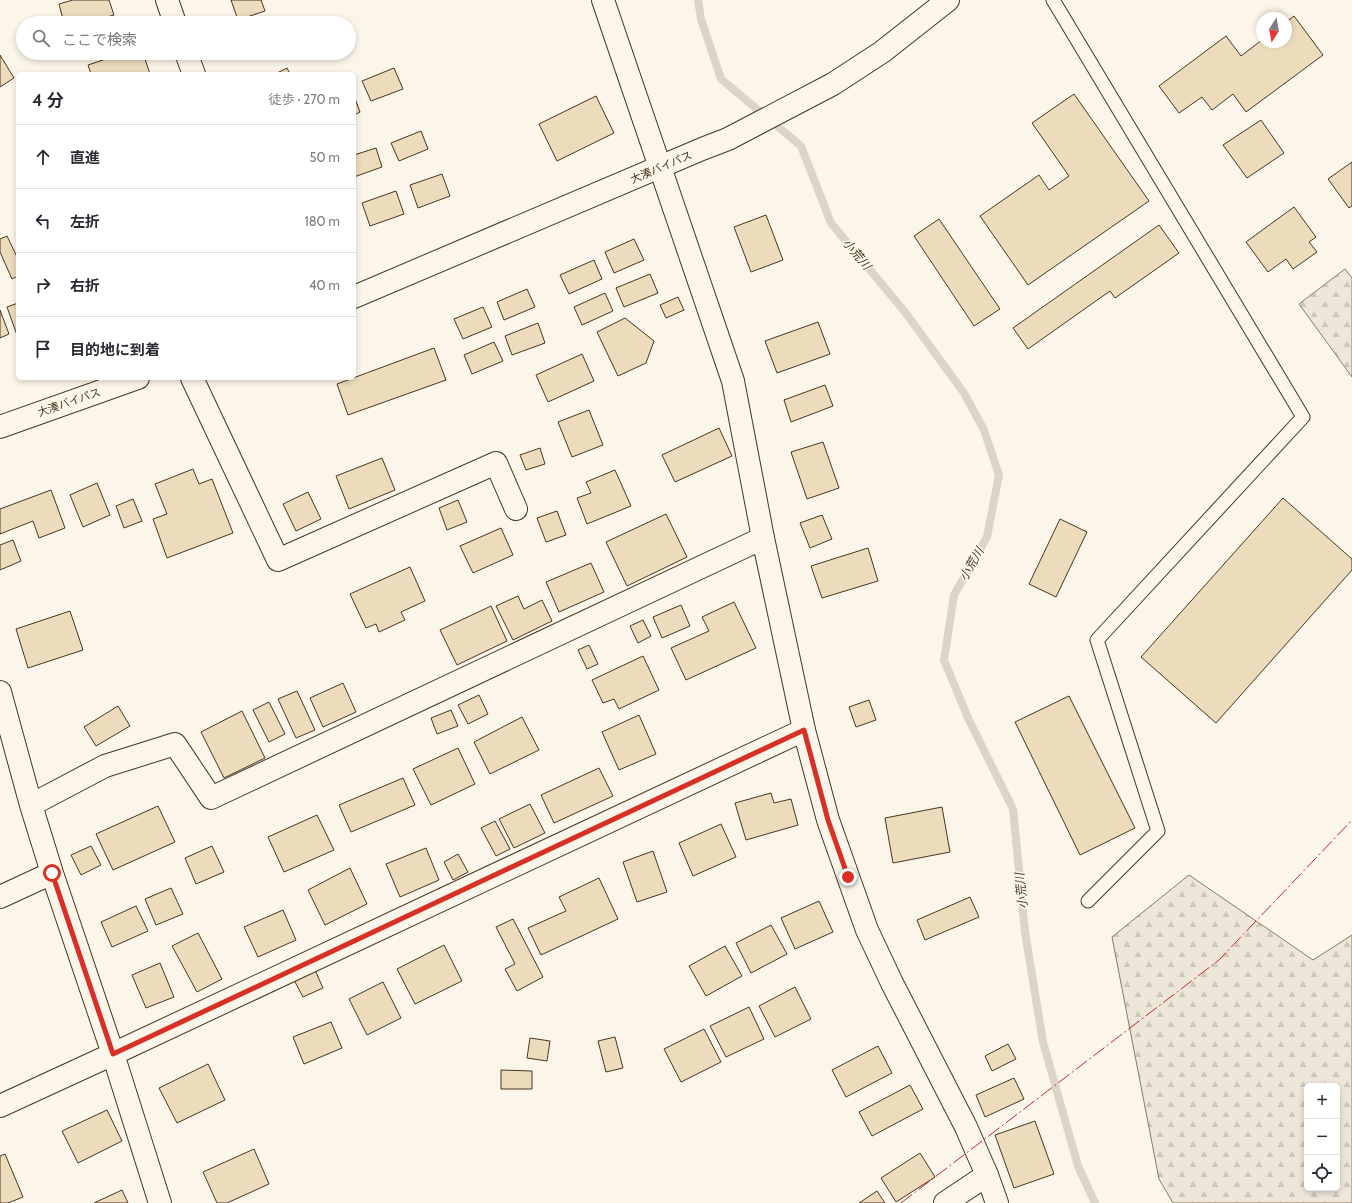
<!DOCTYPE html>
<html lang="ja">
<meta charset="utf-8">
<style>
:root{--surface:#fff;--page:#f2f2f3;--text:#2b2b33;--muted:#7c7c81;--line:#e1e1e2}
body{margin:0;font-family:Cabin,"Noto Sans JP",sans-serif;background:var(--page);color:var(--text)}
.controls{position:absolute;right:12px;bottom:12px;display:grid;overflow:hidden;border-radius:6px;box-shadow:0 2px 6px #0003}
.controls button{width:36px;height:36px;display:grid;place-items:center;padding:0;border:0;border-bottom:1px solid var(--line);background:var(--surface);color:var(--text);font:20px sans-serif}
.compass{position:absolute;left:1256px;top:12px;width:36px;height:36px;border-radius:50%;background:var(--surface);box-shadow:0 2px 6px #0003;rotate:191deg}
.stop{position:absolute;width:12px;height:12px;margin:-9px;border:3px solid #d93025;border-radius:50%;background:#fff}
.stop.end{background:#d93025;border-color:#fff;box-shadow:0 1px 4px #0008}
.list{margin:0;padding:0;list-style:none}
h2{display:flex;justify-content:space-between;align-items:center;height:52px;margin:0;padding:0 16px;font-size:17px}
h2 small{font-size:13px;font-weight:400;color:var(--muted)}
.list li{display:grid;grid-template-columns:26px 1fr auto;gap:12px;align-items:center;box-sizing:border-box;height:64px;padding:0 16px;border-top:1px solid var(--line)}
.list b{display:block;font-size:15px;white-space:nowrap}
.list em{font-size:13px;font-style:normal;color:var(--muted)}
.icon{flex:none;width:22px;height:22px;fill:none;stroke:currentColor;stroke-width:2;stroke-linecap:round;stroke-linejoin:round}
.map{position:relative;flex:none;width:1352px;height:1203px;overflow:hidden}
.search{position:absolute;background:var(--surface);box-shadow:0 2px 6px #0003;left:16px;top:16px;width:340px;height:44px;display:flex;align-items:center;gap:10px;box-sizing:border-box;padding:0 14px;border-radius:22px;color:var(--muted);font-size:15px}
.panel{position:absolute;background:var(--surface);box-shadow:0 2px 6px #0003;left:16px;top:72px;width:340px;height:308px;border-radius:6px}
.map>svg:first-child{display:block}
</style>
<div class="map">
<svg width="1352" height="1203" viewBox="0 0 1352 1203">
<defs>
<pattern id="forest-firs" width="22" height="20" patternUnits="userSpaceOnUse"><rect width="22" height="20" fill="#ede6d9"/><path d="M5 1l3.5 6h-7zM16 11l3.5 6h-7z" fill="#cdc6ba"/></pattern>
</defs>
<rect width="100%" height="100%" fill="#fbf6e9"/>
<path fill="url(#forest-firs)" stroke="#887966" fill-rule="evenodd" d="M1345,269L1352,278V377L1299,304Z
M1189,875L1313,960L1352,935V1203H1173L1159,1179L1112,937ZM1307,1086H1337V1188H1307Z"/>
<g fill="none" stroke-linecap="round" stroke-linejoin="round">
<path stroke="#dcd4c6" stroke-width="8" d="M698,0L701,19L721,79L801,146L831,223L905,312L964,393L984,430L999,475L987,537L954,595L944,660L968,718L1013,809L1025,932L1043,1042L1078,1166L1095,1203"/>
</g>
<path fill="#ecdcbc" stroke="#4a3520" d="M73,0H109L114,15L86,23H64L59,4Z
M231,0H261L265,11L238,20Z
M1294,16L1323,55L1246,112L1233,94L1212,110L1202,97L1179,113L1159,86L1226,36L1241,56L1262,40V42H1286V22Z
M124,53H143L150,74H91L88,65Z
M0,55L14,78L0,87Z
M287,68L290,74H275Z
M394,68L403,89L371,101L362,81Z
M1074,94L1149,201L1028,285L980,216L1039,175L1049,190L1069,176L1032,123Z
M354,96L360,112L354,115Z
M596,96L614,133L557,161L539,124Z
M1261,120L1284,153L1247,178L1223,145Z
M421,131L428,149L399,161L391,143Z
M376,148L382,167L354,177V155Z
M1352,162V206L1349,208L1328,179Z
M442,174L450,196L418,208L410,185Z
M396,191L404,214L370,226L362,203Z
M1294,207L1316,237L1309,242L1317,252L1293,269L1286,259L1268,272L1246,242Z
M766,215L783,260L751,272L734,227Z
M939,219L1000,309L974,326L914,236Z
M1159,225L1179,253L1115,298L1110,291L1028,349L1013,328Z
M7,236L18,259V276L12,279L0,252V239Z
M634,239L644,260L614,273L605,252Z
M594,260L602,279L569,294L560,275Z
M650,274L658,293L624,307L616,288Z
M527,289L535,307L504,320L497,302Z
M605,293L613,311L582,325L574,307Z
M678,297L684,310L666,318L660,305Z
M18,303V335H17L7,307Z
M483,307L492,327L463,339L454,319Z
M0,310L9,334L0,338Z
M625,318L654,341L646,363L618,376L597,332Z
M818,322L830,354L777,373L765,341Z
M538,323L545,343L512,355L505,336Z
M494,342L503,361L472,374L464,355Z
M434,348L446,380L348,415L337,384Z
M582,354L594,381L548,402L536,375Z
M825,385L833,406L791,422L784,400Z
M589,410L603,445L572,457L558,422Z
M719,428L732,456L675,482L662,455Z
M823,442L839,488L807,499L791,452Z
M540,448L545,464L526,470L520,455Z
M382,458L395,490L349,509L336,476Z
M193,469L199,484L212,479L233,533L167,558L153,519L167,514L155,484Z
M615,470L631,506L587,524L577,498L591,493L586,482Z
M97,483L110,515L83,527L70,495Z
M51,490L65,528L39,538L33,521L0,534V509Z
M308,492L321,519L296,531L283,504Z
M1283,498L1352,559V570L1216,723L1141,657Z
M133,499L142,521L124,528L116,506Z
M458,500L467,522L447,530L439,508Z
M557,511L566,535L546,542L537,518Z
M666,514L687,557L627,586L606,542Z
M822,515L832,539L810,548L800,523Z
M1060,519L1087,532L1056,597L1029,584Z
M501,528L513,555L473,573L460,546Z
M13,540L21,561L0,570V545Z
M868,548L878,581L822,598L811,566Z
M591,563L604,592L559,612L546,582Z
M410,567L425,601L401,612L405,620L379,632L376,624L366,628L350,594Z
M518,596L524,609L542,600L552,621L513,640L496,606Z
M734,602L756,648L686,680L671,648L709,631L702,617Z
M681,605L690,626L662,638L653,617Z
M491,606L507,641L457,665L440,630Z
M70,611L83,650L28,668L16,629Z
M643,620L651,636L638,643L630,626Z
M589,645L598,664L587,669L578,650Z
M643,656L659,690L619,709L614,699L603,703L592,680Z
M343,683L356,712L323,727L310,698Z
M297,691L315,730L296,738L278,699Z
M479,695L488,714L468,724L458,705Z
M1069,696L1135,828L1080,855L1015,722Z
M869,700L876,720L856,727L849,707Z
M269,702L285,734L269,742L253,710Z
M118,706L130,726L96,746L84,727Z
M451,710L458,726L437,734L431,718Z
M242,711L265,758L224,778L201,732Z
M639,715L656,754L619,770L602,732Z
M522,717L539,750L490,774L474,742Z
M458,748L475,784L431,805L413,769Z
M599,768L613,796L554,823L541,795Z
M403,778L415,805L351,832L339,805Z
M771,793L774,803L791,799L798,825L746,840L735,803Z
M530,804L545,833L514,848L499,819Z
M158,806L175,842L113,870L96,834Z
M942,807L950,852L893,863L885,818Z
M317,815L334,850L284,872L268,837Z
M495,821L510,849L496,856L481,828Z
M721,824L736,857L693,876L679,843Z
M91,846L101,865L81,875L71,855Z
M212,846L224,872L196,884L185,858Z
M426,848L439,880L400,897L386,864Z
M653,851L667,892L637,902L623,862Z
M458,854L468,872L453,880L444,862Z
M350,868L367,904L325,925L308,890Z
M599,878L618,919L541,955L528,928L566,911L559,897Z
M171,888L183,914L156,925L145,899Z
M970,897L979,917L925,940L917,920Z
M819,901L833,932L795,949L781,918Z
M136,906L148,931L112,947L101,922Z
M283,910L296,940L258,957L244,927Z
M513,919L543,977L517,991L505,969L515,964L496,927Z
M771,925L787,954L751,973L736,943Z
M198,933L222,979L197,992L172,946Z
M444,945L462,981L415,1004L397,969Z
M725,946L742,976L706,996L689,966Z
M160,963L174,997L146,1008L132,975Z
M315,970L323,988L303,997L294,980Z
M383,982L401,1018L367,1035L349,999Z
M795,987L811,1019L775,1037L759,1006Z
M749,1007L764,1039L726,1057L710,1026Z
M331,1022L342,1048L304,1064L293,1037Z
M704,1029L721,1062L681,1082L664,1049Z
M615,1037L623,1068L606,1072L598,1041Z
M530,1038L550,1041L547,1061L527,1058Z
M1008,1044L1016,1059L992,1071L985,1056Z
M878,1046L892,1073L846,1097L832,1070Z
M208,1064L225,1100L177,1123L159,1088Z
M501,1070L532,1071V1089H501Z
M1014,1078L1024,1099L985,1117L976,1095Z
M910,1085L923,1109L872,1136L859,1112Z
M107,1110L122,1141L78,1163L62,1131Z
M1035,1121L1054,1174L1014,1188L995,1135Z
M254,1149L269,1184L227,1203H217L203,1172Z
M920,1153L935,1177L896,1202L881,1178Z
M5,1154L23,1197L8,1203H0V1156Z
M122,1190L128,1203H94Z
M877,1191L885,1203H859Z"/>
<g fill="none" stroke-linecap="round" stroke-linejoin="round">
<defs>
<path id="service" d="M1053,0L1303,417L1097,640L1158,831L1088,901"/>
<path id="minor" d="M167,0L175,23
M186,53L194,74
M192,378L278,560L496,463L516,509
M0,692L31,805L52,873L113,1054L160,1203
M31,805L105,766L175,744L211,798L763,538
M0,897L52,873
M0,1106L113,1054L804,730
M945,1203L987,1175"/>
<path id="tertiary" d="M603,0L733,381L763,538L804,730L828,820L867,930L892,983L966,1127L987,1175L997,1203"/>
<path id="trunk" d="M354,297L702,149L728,139L833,84L882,52L948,0
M0,427L138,378"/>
</defs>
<use href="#service" stroke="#4a3520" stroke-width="15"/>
<use href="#minor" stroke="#4a3520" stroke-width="24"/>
<use href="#tertiary" stroke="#4a3520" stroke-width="24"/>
<use href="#trunk" stroke="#4a3520" stroke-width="24"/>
<use href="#service" stroke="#fbf6e9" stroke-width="13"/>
<use href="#minor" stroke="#fbf6e9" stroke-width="22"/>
<use href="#tertiary" stroke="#fbf6e9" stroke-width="22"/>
<use href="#trunk" stroke="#fbf6e9" stroke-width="22"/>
<path stroke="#c62828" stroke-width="1" stroke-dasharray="14 3 2 3" stroke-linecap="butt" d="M901,1203L1219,960L1352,820"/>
</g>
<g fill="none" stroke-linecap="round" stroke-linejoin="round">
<path stroke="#d93025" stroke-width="5" d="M52,873L113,1054L804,730L828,820L848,877"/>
</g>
<g text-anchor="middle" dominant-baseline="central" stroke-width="3" stroke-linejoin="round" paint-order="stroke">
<g font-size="11" fill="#4a3520" stroke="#fbf6e9">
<text transform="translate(661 167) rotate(-23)">大湊バイパス</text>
<text transform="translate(69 402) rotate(-19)">大湊バイパス</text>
</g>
<g font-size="12" font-style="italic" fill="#4a3520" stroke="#fbf6e9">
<text transform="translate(857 254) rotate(50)">小荒川</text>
<text transform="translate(971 564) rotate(-60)">小荒川</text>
<text transform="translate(1021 891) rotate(-96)">小荒川</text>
</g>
</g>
</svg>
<div class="controls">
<button>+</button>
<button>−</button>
<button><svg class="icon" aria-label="locate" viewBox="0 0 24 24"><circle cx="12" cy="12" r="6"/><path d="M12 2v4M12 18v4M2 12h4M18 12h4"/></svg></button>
</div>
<svg class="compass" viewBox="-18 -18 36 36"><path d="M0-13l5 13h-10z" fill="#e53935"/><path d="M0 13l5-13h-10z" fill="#7c7c81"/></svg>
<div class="stop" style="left:52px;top:873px"></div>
<div class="stop end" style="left:848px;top:877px"></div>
<div class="search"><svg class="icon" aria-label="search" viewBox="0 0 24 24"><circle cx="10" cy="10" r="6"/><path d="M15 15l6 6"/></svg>ここで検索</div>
<section class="panel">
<h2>4 分<small>徒歩 · 270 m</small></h2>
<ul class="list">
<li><svg class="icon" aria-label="ahead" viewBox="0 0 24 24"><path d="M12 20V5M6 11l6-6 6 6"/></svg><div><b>直進</b></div><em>50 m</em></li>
<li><svg class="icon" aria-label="left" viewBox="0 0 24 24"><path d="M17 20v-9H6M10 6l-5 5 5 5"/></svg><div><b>左折</b></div><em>180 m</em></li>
<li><svg class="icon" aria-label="right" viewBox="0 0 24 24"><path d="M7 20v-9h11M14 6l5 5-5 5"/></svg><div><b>右折</b></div><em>40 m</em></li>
<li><svg class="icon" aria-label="arrive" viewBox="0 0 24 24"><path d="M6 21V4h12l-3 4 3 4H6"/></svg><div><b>目的地に到着</b></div></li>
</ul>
</section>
</div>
